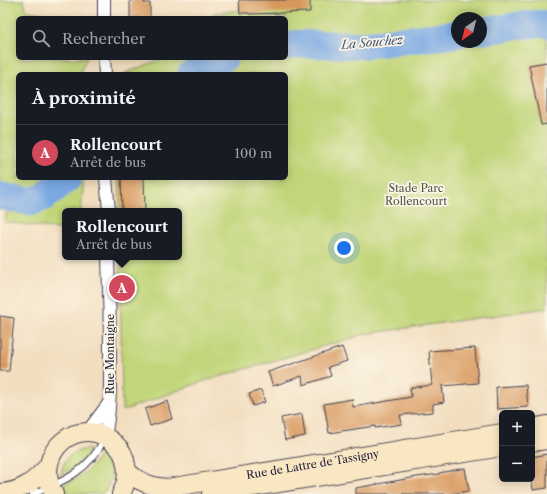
<!DOCTYPE html>
<html lang="fr">
<meta charset="utf-8">
<style>
:root{--surface:#171b24;--page:#242831;--text:#f1f3f6;--muted:#9ea1a6;--line:#363941;--accent:#d1495b}
body{margin:0;font-family:"Libre Caslon Text",serif;background:var(--page);color:var(--text)}
.controls{position:absolute;right:12px;bottom:12px;display:grid;overflow:hidden;border-radius:6px;box-shadow:0 2px 10px #0003}
.controls button{width:36px;height:36px;display:grid;place-items:center;padding:0;border:0;border-bottom:1px solid var(--line);background:var(--surface);color:var(--text);font:20px sans-serif}
.compass{position:absolute;left:451px;top:12px;width:36px;height:36px;border-radius:50%;background:var(--surface);box-shadow:0 2px 10px #0003;rotate:215deg}
.you{position:absolute;left:344px;top:248px;width:14px;height:14px;margin:-10px;border:3px solid #fff;border-radius:50%;background:#1a73e8;box-shadow:0 0 0 6px #1a73e833}
.badge{display:grid;place-items:center;width:26px;height:26px;border-radius:50%;background:var(--accent);color:#fff;font-size:13px;font-weight:700}
.pin{position:absolute;translate:-50% -50%;border:2px solid #fff;box-shadow:0 1px 4px #0006}
.popup{position:absolute;left:62px;top:208px;width:120px;height:52px;box-sizing:border-box;display:grid;place-content:center;border-radius:6px;background:var(--surface);filter:drop-shadow(0 1px 3px #0005);font-size:13px;white-space:nowrap;color:var(--muted)}
.popup b{font-size:15px;color:var(--text)}
.popup::after{content:'';position:absolute;left:50%;top:100%;margin-left:-8px;border:8px solid transparent;border-top-color:var(--surface)}
.list{margin:0;padding:0;list-style:none}
h2{display:flex;justify-content:space-between;align-items:center;height:52px;margin:0;padding:0 16px;font-size:17px}
h2 small{font-size:13px;font-weight:400;color:var(--muted)}
.list li{display:grid;grid-template-columns:26px 1fr auto;gap:12px;align-items:center;box-sizing:border-box;height:56px;padding:0 16px;border-top:1px solid var(--line)}
.list b{display:block;font-size:15px;white-space:nowrap}
.list p{margin:0;font-size:13px;white-space:nowrap;color:var(--muted)}
.list em{font-size:13px;font-style:normal;color:var(--muted)}
.icon{flex:none;width:22px;height:22px;fill:none;stroke:currentColor;stroke-width:2;stroke-linecap:round;stroke-linejoin:round}
.map{position:relative;flex:none;width:547px;height:494px;overflow:hidden}
.search{position:absolute;background:var(--surface);box-shadow:0 2px 10px #0003;left:16px;top:16px;width:272px;height:44px;display:flex;align-items:center;gap:10px;box-sizing:border-box;padding:0 14px;border-radius:6px;color:var(--muted);font-size:15px}
.panel{position:absolute;background:var(--surface);box-shadow:0 2px 10px #0003;left:16px;top:72px;width:272px;height:108px;border-radius:6px}
.map>svg:first-child{display:block}
</style>
<div class="map">
<svg width="547" height="494" viewBox="0 0 547 494">
<rect width="100%" height="100%" fill="#fcf5e5"/>
<filter id="ink" filterUnits="userSpaceOnUse"><feTurbulence type="fractalNoise" baseFrequency=".025" numOctaves="2"/><feDisplacementMap in="SourceGraphic" scale="8" xChannelSelector="R" yChannelSelector="G"/><feConvolveMatrix kernelMatrix="1 2 1 2 8 2 1 2 1" color-interpolation-filters="sRGB"/></filter>
<filter id="wash" filterUnits="userSpaceOnUse"><feTurbulence type="fractalNoise" baseFrequency=".012" numOctaves="4" result="noise"/><feDisplacementMap in="SourceGraphic" scale="16" xChannelSelector="R" yChannelSelector="G"/><feGaussianBlur stdDeviation="0.9" result="paint"/><feColorMatrix in="noise" values="0 0 0 0 0 0 0 0 0 0 0 0 0 0 0 0 0 1.4 0 .05"/><feComposite in="paint" operator="in"/></filter>
<g filter="url(#wash)">
<rect width="100%" height="100%" fill="#f2debf"/>
<path fill="#c1d579" stroke="#727c5a" fill-rule="evenodd" d="M0,0H24L26,11L83,18H18V58H87L81,71V74H18V178H84L81,211H65V230L5,222L8,202L0,201Z
M335,0H547V308L365,334L201,382L122,411L120,257H179V211H120L119,178H286V74H123L164,58H286V18H209L214,13ZM457,18H481V42H457Z
M87,449L91,450C82,462 73,467 61,475C63,459 71,451 87,449Z
M101,454C114,466 115,481 102,494H71L65,489L63,485C81,478 90,469 101,454Z"/>
<g fill="none" stroke-linecap="round" stroke-linejoin="round">
<path stroke="#79a8e3" stroke-width="28" d="M481,31L531,24H547
M286,46L297,44L362,45L457,34
M191,74L224,58
M0,196L31,202L44,197L68,178"/>
</g>
<g id="blocks">
<path fill="#d8985d" d="M130,0H144V3H150V18H130Z
M239,0H310V12L249,14V13H240Z
M547,62V124L541,125L529,65Z
M121,178H144L145,211H122Z
M0,316L14,318L9,371H0Z
M342,347L347,361L328,367L331,376L303,385L302,376L273,386L268,372Z
M475,348L478,383L442,386L444,402L433,404V412L400,415L402,424L375,428V426L329,433L324,404L352,399L353,407L411,397L410,388L432,385L429,351Z
M526,385L528,407L497,409L496,387Z
M261,390L265,402L253,406L249,394Z
M167,401L172,419L150,426L145,409Z
M302,414L305,436L285,440L281,418Z
M547,454V488L533,490L532,482V457Z
M465,468L469,491L451,494H356V488L417,477L439,474V473Z"/>
</g>
</g>
<g filter="url(#ink)">
<use href="#blocks" fill-opacity="0" stroke="#413e4f" stroke-width="1"/>
<g fill="none" stroke-linecap="round" stroke-linejoin="round">
<defs>
<path id="lane" d="M33,494C63,482 90,470 104,439"/>
<path id="street" d="M104,0V18
M104,58L105,74
M106,178L109,211
M85,432L91,427L109,403
M105,436C111,409 110,381 110,353C110,321 109,289 108,257"/>
<g id="secondary">
<path d="M532,428L547,425"/>
<path d="M532,442L547,440"/>
<path id="s1" d="M127,471C138,482 152,487 168,488L502,433"/>
<path d="M0,493C21,492 34,482 48,466"/>
<path d="M54,494C31,452 81,411 115,444C121,449 125,457 126,465C128,475 126,485 121,494"/>
<path d="M211,494L502,447"/>
</g>
</defs>
<use href="#lane" stroke="#413e4f" stroke-width="8"/>
<use href="#street" stroke="#413e4f" stroke-width="14"/>
<use href="#secondary" stroke="#413e4f" stroke-width="20"/>
<use href="#lane" stroke="#fff" stroke-width="6"/>
<use href="#street" stroke="#fff" stroke-width="12"/>
<use href="#secondary" stroke="#f9e7c3" stroke-width="18"/>
</g>
</g>
<g text-anchor="middle" dominant-baseline="central" stroke-width="3.5" stroke-linejoin="round" paint-order="stroke">
<g font-size="11" fill="#52584e" stroke="#fcf5e5">
<text x="416" y="188">Stade Parc<tspan x="416" dy="13">Rollencourt</tspan></text>
</g>
<g font-size="11" fill="#22223b" stroke="#fcf5e5">
<text transform="translate(110 354) rotate(-90)">Rue Montaigne</text>
<text stroke="none"><textPath href="#s1" startOffset="192">Rue de Lattre de Tassigny</textPath></text>
</g>
<g font-size="12" font-style="italic" fill="#45587e" stroke="#fcf5e5">
<text transform="translate(372 42) rotate(-5)">La Souchez</text>
</g>
</g>
</svg>
<div class="controls">
<button>+</button>
<button>−</button>
</div>
<svg class="compass" viewBox="-18 -18 36 36"><path d="M0-13l5 13h-10z" fill="#e53935"/><path d="M0 13l5-13h-10z" fill="#9ea1a6"/></svg>
<div class="you"></div>
<div class="pin badge" style="left:122px;top:288px">A</div>
<div class="popup"><b>Rollencourt</b>Arrêt de bus</div>
<div class="search"><svg class="icon" aria-label="search" viewBox="0 0 24 24"><circle cx="10" cy="10" r="6"/><path d="M15 15l6 6"/></svg>Rechercher</div>
<section class="panel">
<h2>À proximité<small></small></h2>
<ul class="list">
<li><span class="badge">A</span><div><b>Rollencourt</b><p>Arrêt de bus</p></div><em>100 m</em></li>
</ul>
</section>
</div>
